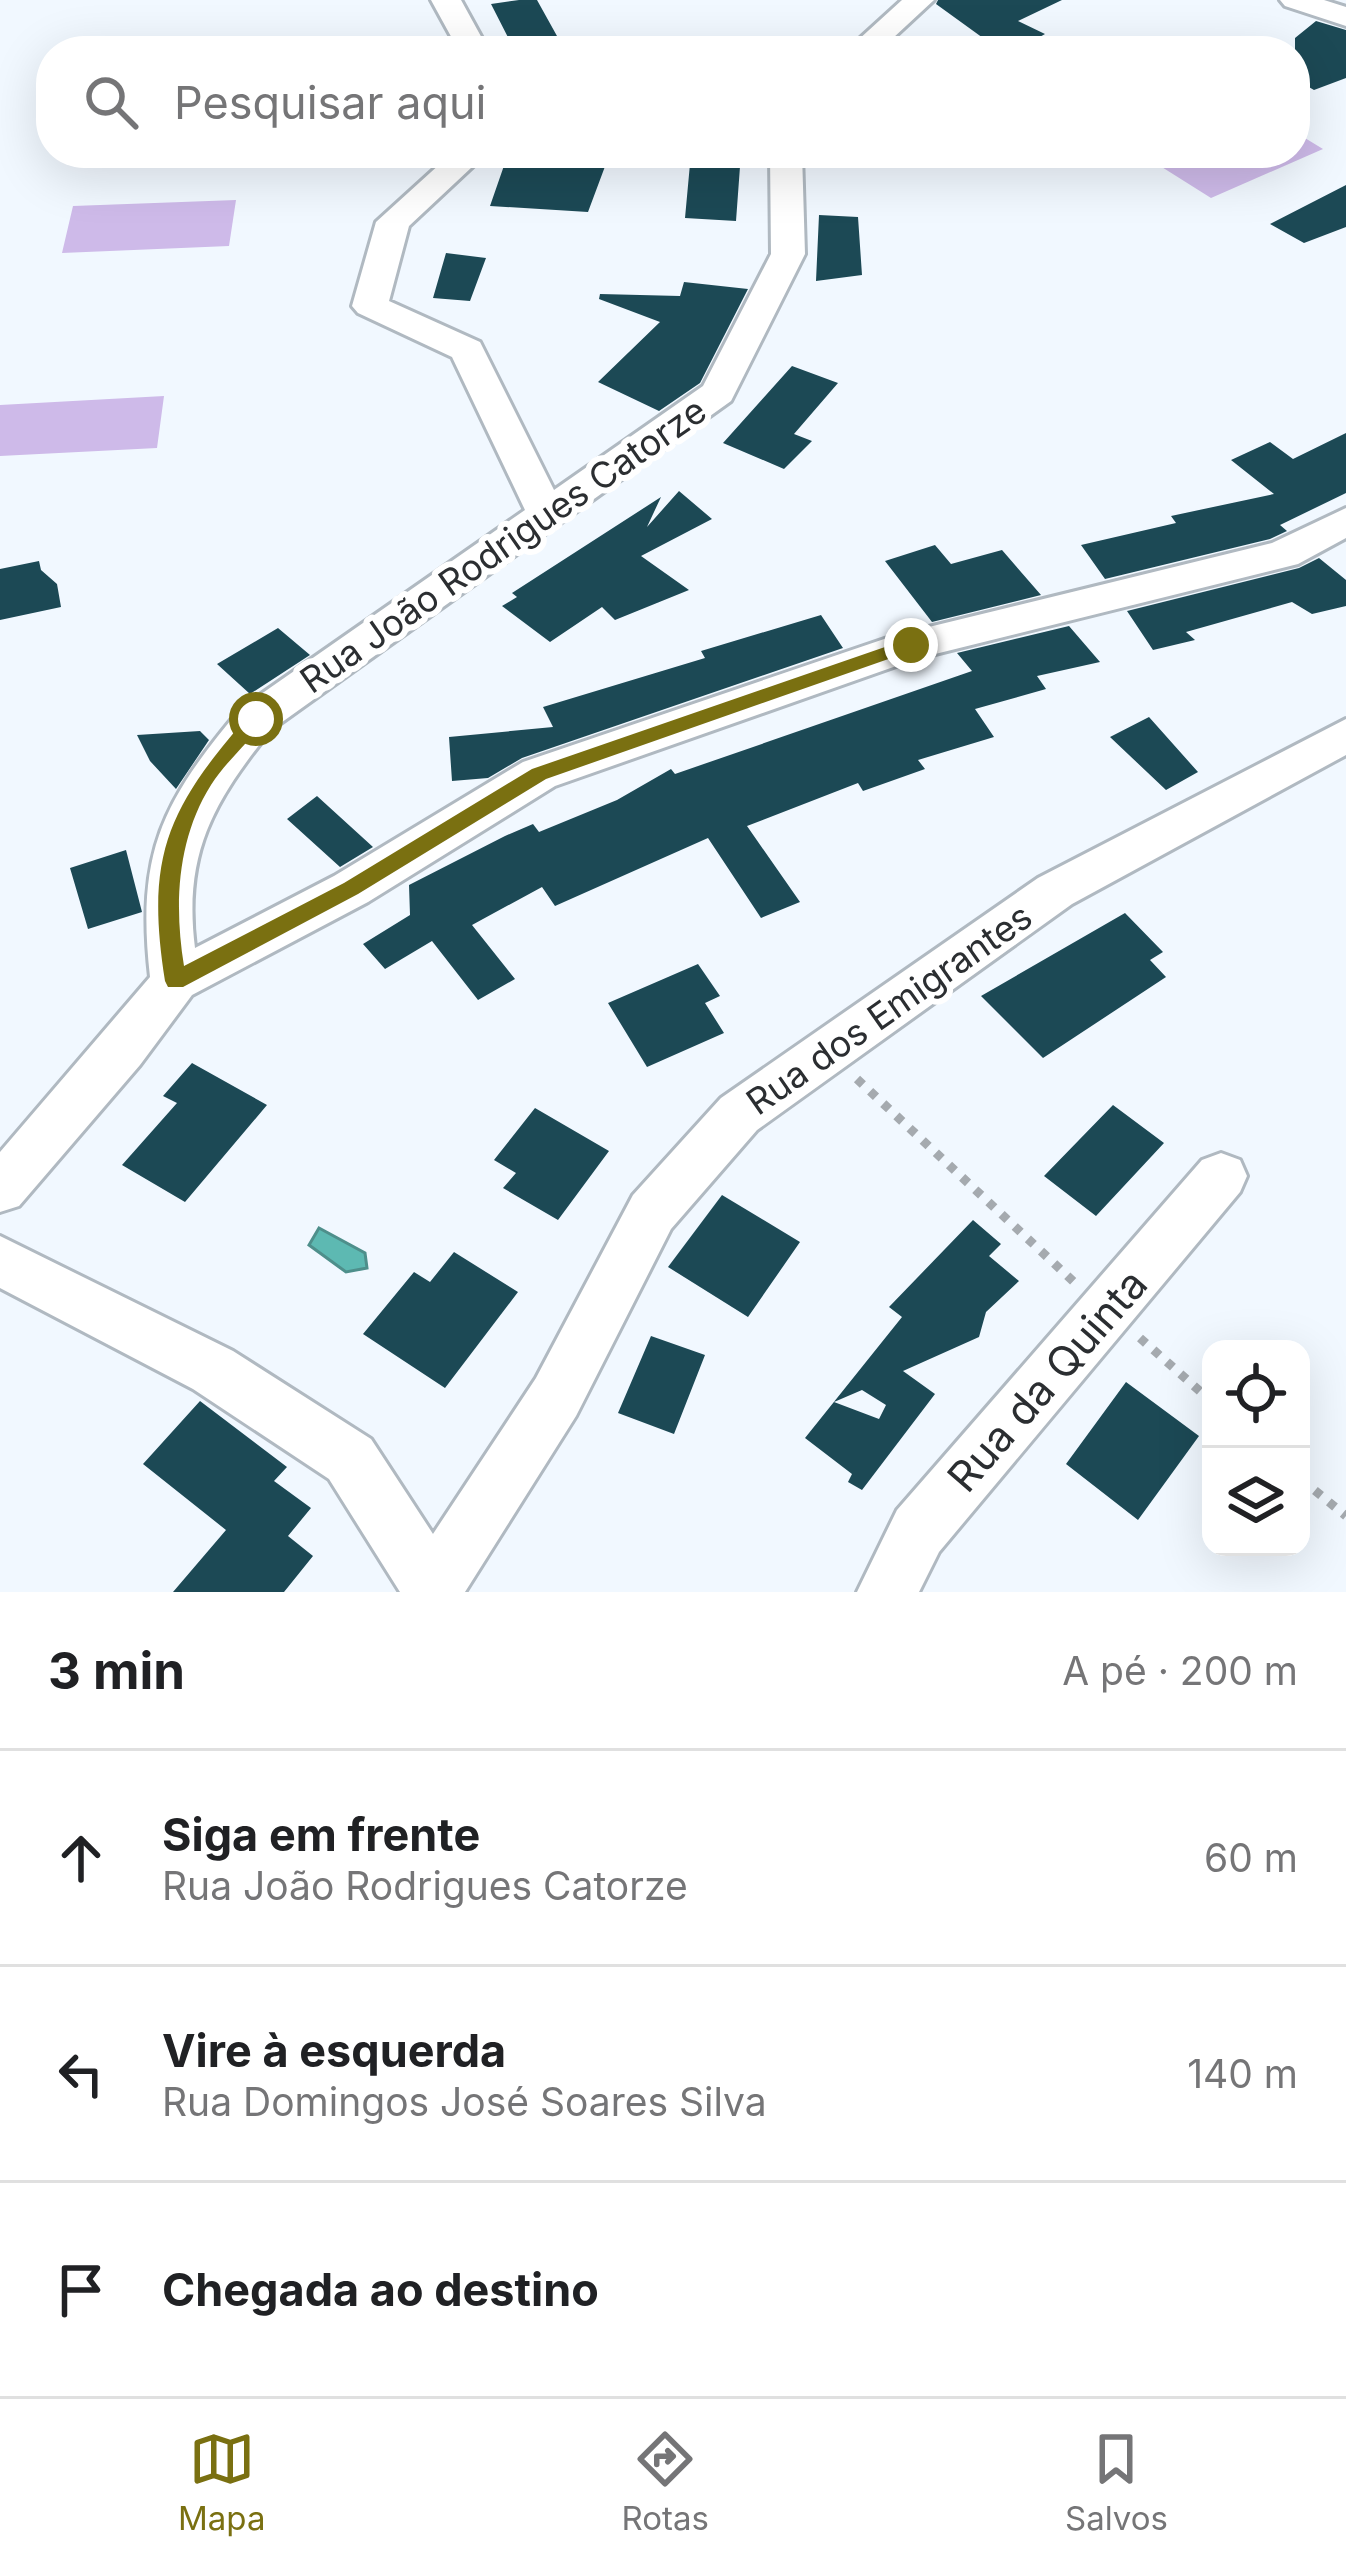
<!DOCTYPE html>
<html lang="pt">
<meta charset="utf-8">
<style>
:root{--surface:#fff;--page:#f2f2f2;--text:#202124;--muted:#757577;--line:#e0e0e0;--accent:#7a7011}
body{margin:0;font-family:Inter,sans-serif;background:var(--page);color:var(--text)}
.controls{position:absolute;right:36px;bottom:36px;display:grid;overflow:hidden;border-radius:24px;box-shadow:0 12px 48px #0002}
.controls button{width:108px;height:108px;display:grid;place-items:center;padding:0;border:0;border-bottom:3px solid var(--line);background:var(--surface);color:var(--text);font:60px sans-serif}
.stop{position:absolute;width:36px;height:36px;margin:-27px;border:9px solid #7a7011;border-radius:50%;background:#fff}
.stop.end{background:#7a7011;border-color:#fff;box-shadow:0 3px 12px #0008}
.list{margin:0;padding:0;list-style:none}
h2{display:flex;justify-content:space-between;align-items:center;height:156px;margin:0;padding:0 48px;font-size:51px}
h2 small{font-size:39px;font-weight:400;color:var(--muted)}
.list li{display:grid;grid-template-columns:78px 1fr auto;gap:36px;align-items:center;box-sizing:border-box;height:216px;padding:0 48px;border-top:3px solid var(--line)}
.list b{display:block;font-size:45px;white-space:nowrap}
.list p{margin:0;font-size:39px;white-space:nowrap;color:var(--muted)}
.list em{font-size:39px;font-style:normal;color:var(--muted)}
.icon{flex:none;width:66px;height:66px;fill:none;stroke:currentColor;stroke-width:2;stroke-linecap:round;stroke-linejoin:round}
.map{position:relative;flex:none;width:1346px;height:1592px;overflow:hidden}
.search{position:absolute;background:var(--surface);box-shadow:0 12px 48px #0002;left:36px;right:36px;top:36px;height:132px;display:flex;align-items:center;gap:30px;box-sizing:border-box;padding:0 42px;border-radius:48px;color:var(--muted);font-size:45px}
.sheet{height:804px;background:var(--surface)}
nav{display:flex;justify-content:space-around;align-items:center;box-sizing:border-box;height:168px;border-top:3px solid var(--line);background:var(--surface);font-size:33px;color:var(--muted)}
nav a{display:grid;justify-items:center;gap:6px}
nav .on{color:var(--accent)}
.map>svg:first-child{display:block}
</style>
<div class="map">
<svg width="1346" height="1592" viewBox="0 0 1346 1592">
<rect width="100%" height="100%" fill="#f1f8ff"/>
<path fill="#cebae9" d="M1295,132L1323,149L1211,198L1157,164L1183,153H1295Z
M236,200L229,246L62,253L73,206Z
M164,396L157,448L0,456V405Z"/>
<path fill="#5db9b2" stroke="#4e8f8b" stroke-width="3" d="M319,1228L365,1253L367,1268L346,1272L309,1245Z"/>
<path fill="#1c4955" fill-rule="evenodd" d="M519,0H537L562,45L515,51L491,4Z
M938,0H1062L1018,21L1045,34L1015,51H1001L936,4Z
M1316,21L1346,30V78L1314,90L1295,79V38Z
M543,153H610L588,212L490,206L507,157L540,159Z
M691,153H741L736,221L685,218Z
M1346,185V227L1304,243L1270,224Z
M819,215L858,217L862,275L816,281Z
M446,253L486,258L470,301L433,298Z
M684,282L748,289L700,383L659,411L598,382L660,322L599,299L600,294L680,296Z
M792,366L838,383L794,434L812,441L784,469L723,443Z
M1346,433V493L1280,525L1287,531L1270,539L1105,579L1081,545L1176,523L1171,516L1274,494L1231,460L1270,442L1293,459Z
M679,491L712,519L641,556L689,590L615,620L602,607L550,642L502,606L517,597L512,593L661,497L647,527Z
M935,545L951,564L1002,550L1041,595L932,622L885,561Z
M1319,558L1346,580V606L1312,614L1292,602L1186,632L1195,640L1153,650L1127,611L1299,568Z
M39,561L41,570L57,584L61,607L0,620V569Z
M821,615L843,648L522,758L488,778L452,781L449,737L553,727L543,707L705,658L701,651Z
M1069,626L1100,662L1037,676L1046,689L975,709L994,737L918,760L925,769L863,791L858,783L747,826L800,902L761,918L708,838L555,906L542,887L472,925L515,979L478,1000L432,941L385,969L363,944L410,915L409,885L505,836L533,824L539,832L617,800L671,769L675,774L972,671L957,653Z
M278,628L310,655L250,694L217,664Z
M1149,717L1198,772L1166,790L1110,737Z
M200,731L209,740L176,789L150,761L137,735Z
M317,796L373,847L340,867L287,819Z
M126,850L142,912L88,929L70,868Z
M1125,913L1163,952L1150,960L1166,977L1043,1058L981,996Z
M698,964L720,996L705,1003L724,1033L647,1067L608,1003Z
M192,1063L267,1105L185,1202L122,1165L177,1103L163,1096Z
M1113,1105L1164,1143L1096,1216L1044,1176Z
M535,1108L609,1151L558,1220L503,1188L516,1173L494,1160Z
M722,1195L800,1242L748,1317L668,1267Z
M973,1220L1001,1244L989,1256L1019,1281L986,1312L979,1337L903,1371L935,1394L862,1490L848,1482L852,1474L805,1438L902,1317L889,1307ZM862,1390L886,1405L879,1419L834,1402Z
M454,1252L518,1292L445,1388L363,1334L414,1272L430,1282Z
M651,1336L705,1355L674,1434L618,1413Z
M1126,1382L1199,1436L1138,1520L1066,1464Z
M200,1401L287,1467L274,1481L311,1508L288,1536L313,1556L284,1592H173L226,1530L143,1464Z"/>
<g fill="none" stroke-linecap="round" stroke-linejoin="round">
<defs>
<path id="minor" d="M431,0H461L489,51H459Z
M902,0H934L879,51H846Z
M1280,0H1324L1346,7V26L1285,6Z
M452,153H487L409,226L389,301L480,342L554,490L703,386L771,254L770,153H802L805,254L731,401L271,730C214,801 183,853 195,948L334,876L523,762L896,635L1272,543L1346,508V538L1298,564L919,658L555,786L368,902L192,995L140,1065L19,1206L0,1212V1152L150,977C136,852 162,802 241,708L525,510L452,357L358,313L352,306L376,222Z
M1346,719V755L1072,904L757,1130L671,1229L576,1416L465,1592H400L329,1479L193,1389L0,1288V1236L233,1351L371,1439L433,1534L536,1378L633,1195L721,1098L1038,878Z
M1221,1153L1240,1160L1247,1176L1240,1192L939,1552L919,1592H857L897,1510L1202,1160Z"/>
</defs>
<use href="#minor" stroke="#b0b9c1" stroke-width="6"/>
<path stroke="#a5aaaf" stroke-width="9" stroke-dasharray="8 10" stroke-linecap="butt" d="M857,1079L1074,1282
M1140,1338L1211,1401
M1301,1479L1346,1516"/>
<use href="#minor" fill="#fff" fill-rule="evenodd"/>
</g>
<path fill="#7a7011" d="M911,638L920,645L917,649L546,779L358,894L183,987H168L165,981C145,855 168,808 249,715H262L265,719C249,743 226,761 211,785C177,839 174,905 184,966L344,883L532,769Z"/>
<g text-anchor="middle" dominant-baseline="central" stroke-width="12" stroke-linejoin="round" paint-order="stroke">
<g font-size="36" fill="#2b2e31" stroke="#fff">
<text transform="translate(503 545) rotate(-35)">Rua João Rodrigues Catorze</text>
<text transform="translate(889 1009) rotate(-35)">Rua dos Emigrantes</text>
</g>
<g font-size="42" fill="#2b2e31" stroke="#fff">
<text transform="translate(1047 1380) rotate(-49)">Rua da Quinta</text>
</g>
</g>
</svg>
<div class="controls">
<button><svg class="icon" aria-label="locate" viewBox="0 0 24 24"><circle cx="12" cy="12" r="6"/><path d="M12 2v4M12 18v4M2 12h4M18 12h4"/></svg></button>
<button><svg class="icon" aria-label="layers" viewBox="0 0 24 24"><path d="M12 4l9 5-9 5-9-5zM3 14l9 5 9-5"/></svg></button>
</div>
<div class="stop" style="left:256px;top:719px"></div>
<div class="stop end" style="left:911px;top:645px"></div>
<div class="search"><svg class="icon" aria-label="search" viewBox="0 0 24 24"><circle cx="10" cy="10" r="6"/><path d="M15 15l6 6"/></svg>Pesquisar aqui</div>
</div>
<section class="sheet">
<h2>3 min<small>A pé · 200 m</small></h2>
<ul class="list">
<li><svg class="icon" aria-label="ahead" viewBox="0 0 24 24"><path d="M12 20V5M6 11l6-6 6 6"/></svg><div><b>Siga em frente</b><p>Rua João Rodrigues Catorze</p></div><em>60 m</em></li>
<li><svg class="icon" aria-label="left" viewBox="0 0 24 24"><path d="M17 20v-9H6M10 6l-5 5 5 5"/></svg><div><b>Vire à esquerda</b><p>Rua Domingos José Soares Silva</p></div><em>140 m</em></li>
<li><svg class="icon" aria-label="arrive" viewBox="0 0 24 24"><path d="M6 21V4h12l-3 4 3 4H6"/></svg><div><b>Chegada ao destino</b></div></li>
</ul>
</section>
<nav>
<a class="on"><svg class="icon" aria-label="map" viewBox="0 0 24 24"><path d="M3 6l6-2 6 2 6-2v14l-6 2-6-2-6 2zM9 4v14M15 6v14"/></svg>Mapa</a>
<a><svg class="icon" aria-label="directions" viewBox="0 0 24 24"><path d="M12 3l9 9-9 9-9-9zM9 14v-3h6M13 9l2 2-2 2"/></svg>Rotas</a>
<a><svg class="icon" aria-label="saved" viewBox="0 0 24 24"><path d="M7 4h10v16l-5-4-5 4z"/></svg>Salvos</a>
</nav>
